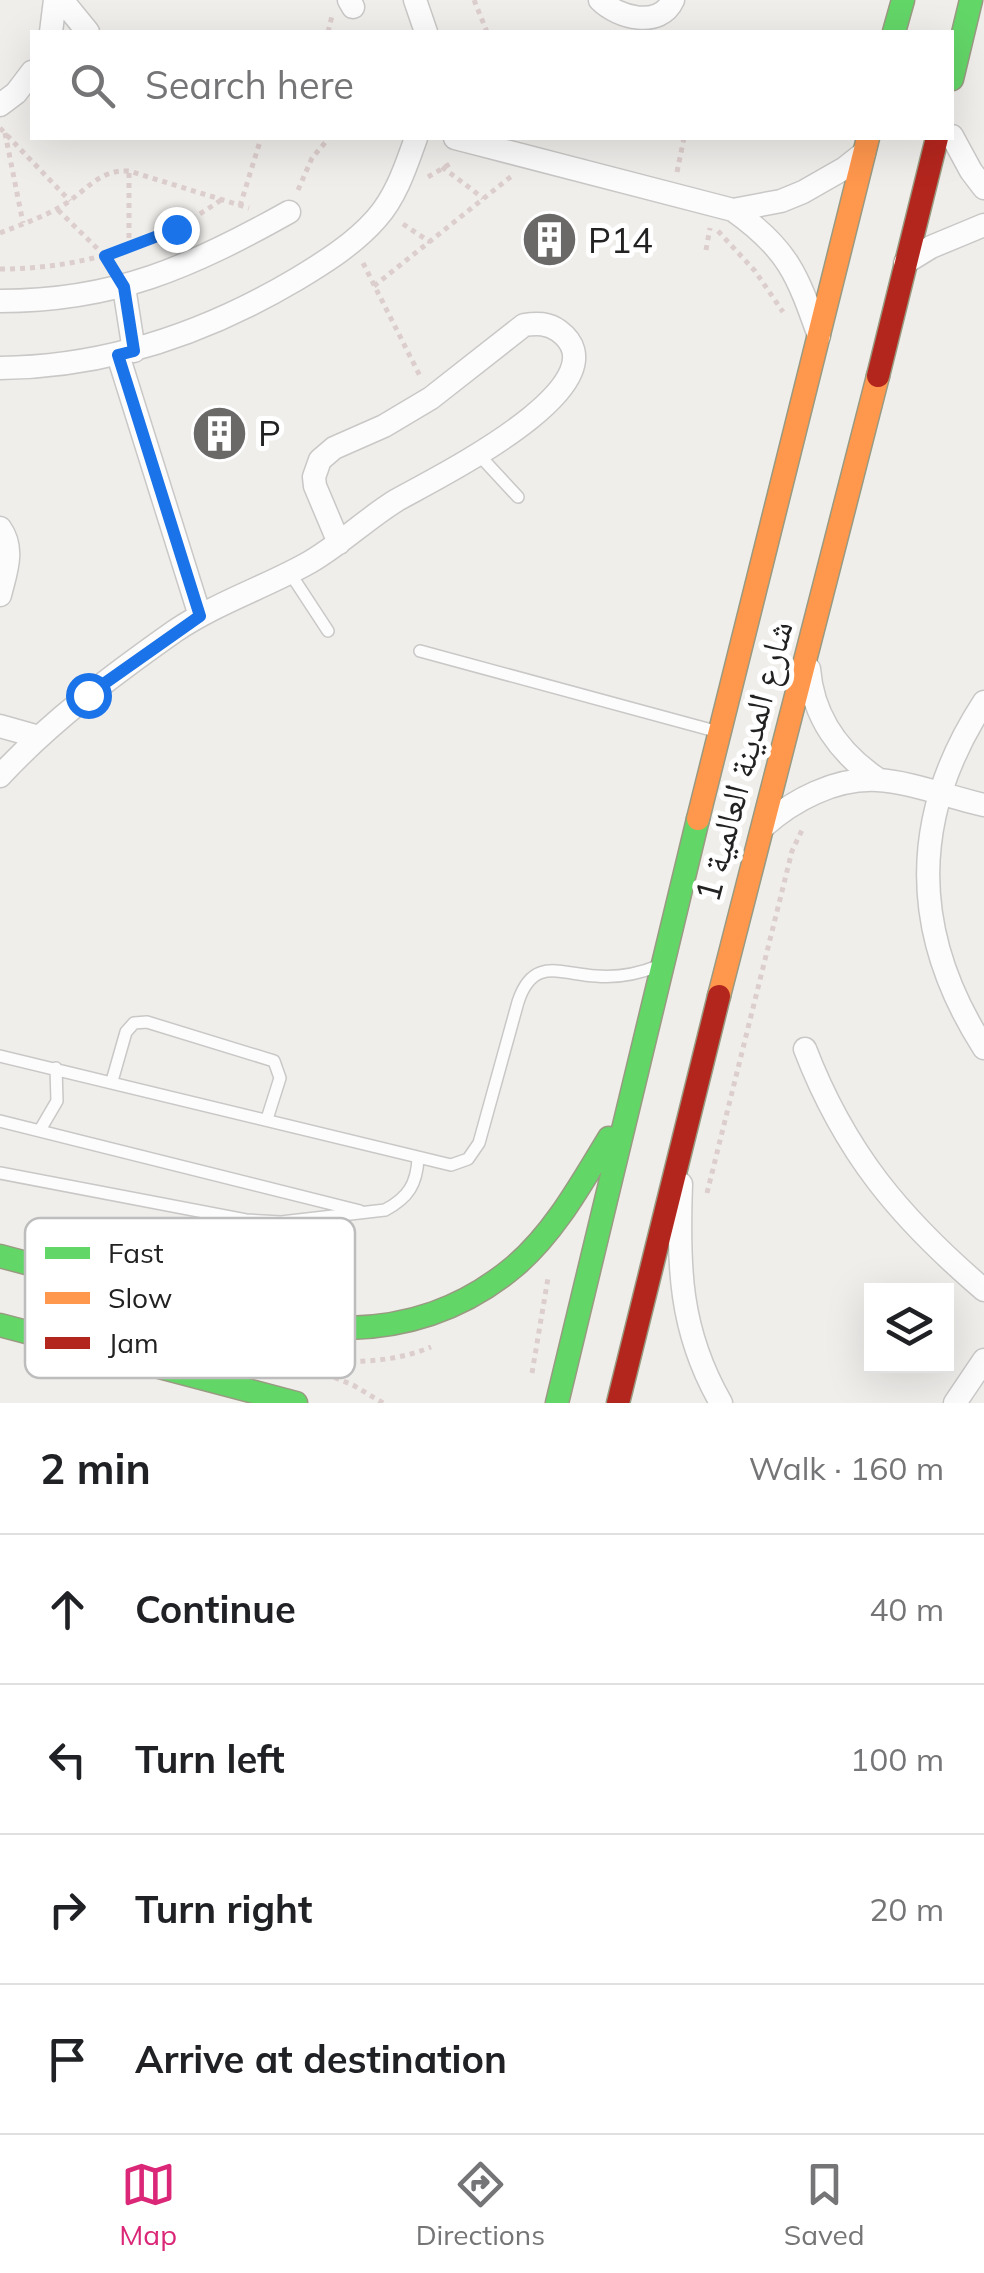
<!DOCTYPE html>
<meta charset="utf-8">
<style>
:root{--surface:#fff;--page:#f6f6f6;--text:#202124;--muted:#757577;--line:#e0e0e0;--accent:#db2777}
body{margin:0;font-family:Mulish,"Noto Naskh Arabic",sans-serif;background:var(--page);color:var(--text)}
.controls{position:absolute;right:30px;bottom:30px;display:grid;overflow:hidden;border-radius:0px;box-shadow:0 10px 40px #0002}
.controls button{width:90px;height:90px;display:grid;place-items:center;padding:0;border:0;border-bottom:2px solid var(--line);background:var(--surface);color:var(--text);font:50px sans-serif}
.stop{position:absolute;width:30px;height:30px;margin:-22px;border:8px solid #1a73e8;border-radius:50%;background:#fff}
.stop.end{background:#1a73e8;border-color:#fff;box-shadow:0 2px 10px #0008}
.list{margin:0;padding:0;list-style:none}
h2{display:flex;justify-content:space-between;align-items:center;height:130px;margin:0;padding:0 40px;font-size:42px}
h2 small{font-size:32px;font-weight:400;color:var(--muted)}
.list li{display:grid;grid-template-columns:65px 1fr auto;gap:30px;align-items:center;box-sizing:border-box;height:150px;padding:0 40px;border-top:2px solid var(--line)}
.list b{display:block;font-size:38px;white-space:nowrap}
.list em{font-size:32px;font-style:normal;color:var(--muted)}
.icon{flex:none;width:55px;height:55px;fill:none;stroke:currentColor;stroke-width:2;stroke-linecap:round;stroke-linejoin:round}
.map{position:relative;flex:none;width:984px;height:1403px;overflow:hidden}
.search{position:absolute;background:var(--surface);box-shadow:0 10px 40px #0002;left:30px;right:30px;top:30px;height:110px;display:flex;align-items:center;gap:25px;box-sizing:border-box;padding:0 35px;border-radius:0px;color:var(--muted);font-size:38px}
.sheet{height:730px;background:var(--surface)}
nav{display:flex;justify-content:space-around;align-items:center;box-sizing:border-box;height:140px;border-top:2px solid var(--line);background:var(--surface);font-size:28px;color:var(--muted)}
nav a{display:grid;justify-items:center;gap:5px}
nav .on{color:var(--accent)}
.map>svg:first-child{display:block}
</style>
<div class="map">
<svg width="984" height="1403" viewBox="0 0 984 1403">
<rect width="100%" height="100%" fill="#f0eeeb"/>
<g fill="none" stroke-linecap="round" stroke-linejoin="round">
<defs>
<path id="lane" d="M479,455L518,497
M290,573L328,631
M420,651L715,731
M0,1056L451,1165L468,1159L479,1143L518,1002C533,956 560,974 596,976C618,978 638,974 658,966
M112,1081L126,1032L134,1023L147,1022L274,1061L280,1078L267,1119
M0,1121L360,1211
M40,1130L57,1101L56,1068
M0,1173L246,1220L281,1222L385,1210C408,1198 417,1184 418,1158"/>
<path id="street" d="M62,0L88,32
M349,0L353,7
M415,0L426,32
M600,0C618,18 660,29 673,0
M51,32L55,0
M0,105L16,93L32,72
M952,136L971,171L984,188
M455,138L733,210L781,201L803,192L845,168L864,153
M733,210C788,249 797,274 819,336
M905,263L931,247L984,225
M124,287L134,351
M0,301C115,301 191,267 289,212
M118,355L200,616
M0,368C106,367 206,333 297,279C325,262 354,244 376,219C396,197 406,166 416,138
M0,528C15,549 6,571 0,595
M809,669C813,717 840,754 879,780
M984,702C909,817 910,933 984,1048
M0,726L39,737
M0,776C51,721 114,674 175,631C218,602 266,587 310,562C341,544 366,519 397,500C430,481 630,384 559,331C548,323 537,323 524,325L431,398L384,426L334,448L320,460L314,477L315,486L339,543
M763,827C793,800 835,778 877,780C907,781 953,798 984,805
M805,1049C845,1153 900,1218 984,1290
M681,1184C678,1266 679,1330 721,1403
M955,1403L984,1360"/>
<path id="fast" d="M894,32L903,0
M952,79L971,0
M0,1256C56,1271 113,1286 169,1300C292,1331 409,1355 515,1266C555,1232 582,1182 609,1138
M0,1325L296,1403
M557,1403L698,819"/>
<path id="slow" d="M698,819L868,138
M719,996L878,376"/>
<path id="jam" d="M878,376L937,138
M618,1403L719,996"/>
</defs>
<use href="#lane" stroke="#c9c8c7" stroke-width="14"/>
<use href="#street" stroke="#c9c8c7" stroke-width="25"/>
<use href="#fast" stroke="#999a82" stroke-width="25"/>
<use href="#slow" stroke="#999a82" stroke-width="25"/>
<use href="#jam" stroke="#999a82" stroke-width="25"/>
<path stroke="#dccecd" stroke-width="5" stroke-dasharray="5 5" stroke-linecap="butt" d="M474,0L487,32
M328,32L332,16
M0,128L70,201
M5,133L23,223
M442,167L483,198
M677,172L684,138
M428,177L453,162
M298,190L312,158L329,138
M240,206L261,138
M58,210L105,256L112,267
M403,224L430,242
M718,231L755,271L783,312
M0,233C20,225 41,218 60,207C85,193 98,169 129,171L249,208
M129,248V171
M706,250L710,228
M363,263L421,378
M0,269C81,269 155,246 221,200
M374,286L513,175
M707,1193L792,851L803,828
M532,1373L548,1278H546
M383,1403L353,1385L309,1367L310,1360C350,1363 393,1363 431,1347"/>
<use href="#lane" stroke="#fdfcfc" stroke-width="11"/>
<use href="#street" stroke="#fdfcfc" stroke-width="22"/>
<use href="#fast" stroke="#63d668" stroke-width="22"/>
<use href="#slow" stroke="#ff974d" stroke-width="22"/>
<use href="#jam" stroke="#b3261e" stroke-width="22"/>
</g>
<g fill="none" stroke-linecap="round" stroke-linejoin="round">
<path stroke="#1a73e8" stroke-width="12" d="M88,695L200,616L118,355L134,351L124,287L105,256L176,229"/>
</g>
<defs>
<symbol id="building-disc" viewBox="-11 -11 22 22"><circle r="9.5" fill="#6a6968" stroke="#fff"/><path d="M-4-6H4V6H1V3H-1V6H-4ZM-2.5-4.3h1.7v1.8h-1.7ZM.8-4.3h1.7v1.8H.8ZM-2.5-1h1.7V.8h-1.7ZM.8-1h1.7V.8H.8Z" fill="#fff"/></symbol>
</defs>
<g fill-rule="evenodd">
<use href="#building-disc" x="518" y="208" width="63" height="63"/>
<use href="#building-disc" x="188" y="402" width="63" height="63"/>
</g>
<g text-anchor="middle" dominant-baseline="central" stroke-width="10" stroke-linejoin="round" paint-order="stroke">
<g font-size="35" fill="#222" stroke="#fff" text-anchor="start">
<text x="588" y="240">P14</text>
<text x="258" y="433">P</text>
</g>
<g font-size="35" fill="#222" stroke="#fff">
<text transform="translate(743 761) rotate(-75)">شارع المدينة العالمية 1</text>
</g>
</g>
<rect x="25" y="1218" width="330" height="160" rx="15" fill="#fff" stroke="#bdbdbd" stroke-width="2.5"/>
<rect x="45" y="1247" width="45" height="12" fill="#63d668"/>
<rect x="45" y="1292" width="45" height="12" fill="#ff974d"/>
<rect x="45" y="1337" width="45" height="12" fill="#b3261e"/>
<g font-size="28" fill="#222">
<text x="108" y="1263">Fast</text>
<text x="108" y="1308">Slow</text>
<text x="108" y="1353">Jam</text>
</g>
</svg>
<div class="controls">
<button><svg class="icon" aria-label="layers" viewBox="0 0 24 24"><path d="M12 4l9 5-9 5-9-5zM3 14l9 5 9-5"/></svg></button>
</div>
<div class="stop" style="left:88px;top:695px"></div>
<div class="stop end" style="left:176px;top:229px"></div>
<div class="search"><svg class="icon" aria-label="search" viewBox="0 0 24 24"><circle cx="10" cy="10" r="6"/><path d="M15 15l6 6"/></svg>Search here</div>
</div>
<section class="sheet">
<h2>2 min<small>Walk · 160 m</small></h2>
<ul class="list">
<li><svg class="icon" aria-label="ahead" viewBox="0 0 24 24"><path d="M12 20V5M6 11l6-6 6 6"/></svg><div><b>Continue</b></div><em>40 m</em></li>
<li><svg class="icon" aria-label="left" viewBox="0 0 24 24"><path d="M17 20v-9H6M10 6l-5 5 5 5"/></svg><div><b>Turn left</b></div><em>100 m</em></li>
<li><svg class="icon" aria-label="right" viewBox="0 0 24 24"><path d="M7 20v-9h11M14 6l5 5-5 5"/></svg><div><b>Turn right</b></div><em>20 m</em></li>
<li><svg class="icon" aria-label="arrive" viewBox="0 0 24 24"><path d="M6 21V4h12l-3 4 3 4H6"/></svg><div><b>Arrive at destination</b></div></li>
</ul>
</section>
<nav>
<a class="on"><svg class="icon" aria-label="map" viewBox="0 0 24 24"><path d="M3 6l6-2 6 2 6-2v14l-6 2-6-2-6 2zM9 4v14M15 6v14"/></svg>Map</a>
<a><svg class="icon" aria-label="directions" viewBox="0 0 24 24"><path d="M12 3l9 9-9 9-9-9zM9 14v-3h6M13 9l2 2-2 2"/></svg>Directions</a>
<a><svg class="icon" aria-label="saved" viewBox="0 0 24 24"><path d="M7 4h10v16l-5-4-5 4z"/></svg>Saved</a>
</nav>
